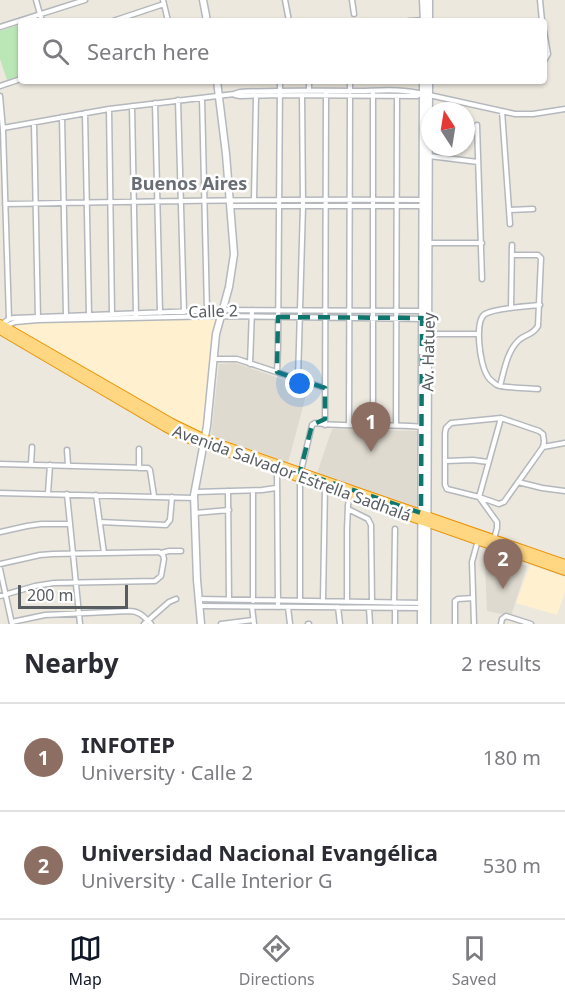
<!DOCTYPE html>
<meta charset="utf-8">
<style>
:root{--surface:#fff;--page:#f7f7f7;--text:#2b2b33;--muted:#7c7c81;--line:#e1e1e2;--accent:#111827}
body{margin:0;font-family:"Noto Sans",sans-serif;background:var(--page);color:var(--text)}
.compass{position:absolute;left:421px;top:102px;width:54px;height:54px;border-radius:50%;background:var(--surface);box-shadow:0 2px 4px #0004;rotate:348deg}
.scale{position:absolute;left:18px;bottom:15px;width:110px;box-sizing:border-box;padding-left:6px;border:3px solid #575c61;border-top:0;font-size:16px;line-height:21px;white-space:nowrap;color:#575c61;-webkit-text-stroke:4px #fff;paint-order:stroke}
.you{position:absolute;left:300px;top:384px;width:21px;height:21px;margin:-15px;border:4px solid #fff;border-radius:50%;background:#1a73e8;box-shadow:0 0 0 9px #1a73e833}
.badge{display:grid;place-items:center;width:39px;height:39px;border-radius:50%;background:var(--accent);color:#fff;font-size:20px;font-weight:700}
.pin{position:absolute;translate:-50% -50px;filter:drop-shadow(0 2px 3px #0008)}
.pin::after{content:'';position:absolute;top:32px;width:21px;height:18px;background:inherit;clip-path:polygon(0 0,100% 0,50% 100%)}
.list{margin:0;padding:0;list-style:none}
h2{display:flex;justify-content:space-between;align-items:center;height:78px;margin:0;padding:0 24px;font-size:26px}
h2 small{font-size:20px;font-weight:400;color:var(--muted)}
.list li{display:grid;grid-template-columns:39px 1fr auto;gap:18px;align-items:center;box-sizing:border-box;height:108px;padding:0 24px;border-top:2px solid var(--line)}
.list b{display:block;font-size:22px;white-space:nowrap}
.list p{margin:0;font-size:20px;white-space:nowrap;color:var(--muted)}
.list em{font-size:20px;font-style:normal;color:var(--muted)}
.icon{flex:none;width:33px;height:33px;fill:none;stroke:currentColor;stroke-width:2;stroke-linecap:round;stroke-linejoin:round}
.map{position:relative;flex:none;width:565px;height:624px;overflow:hidden}
.search{position:absolute;background:var(--surface);box-shadow:0 2px 4px #0004;left:18px;right:18px;top:18px;height:66px;display:flex;align-items:center;gap:15px;box-sizing:border-box;padding:0 21px;border-radius:6px;color:var(--muted);font-size:22px}
.sheet{height:294px;background:var(--surface)}
nav{display:flex;justify-content:space-around;align-items:center;box-sizing:border-box;height:84px;border-top:2px solid var(--line);background:var(--surface);font-size:16px;color:var(--muted)}
nav a{display:grid;justify-items:center;gap:3px}
nav .on{color:var(--accent)}
.map>svg:first-child{display:block}
</style>
<div class="map">
<svg width="565" height="624" viewBox="0 0 565 624">
<rect width="100%" height="100%" fill="#ece8de"/>
<path fill="#fff1d0" d="M220,316L205,439L7,325L12,323Z
M530,565L565,577V592L557,615L516,603Z"/>
<path fill="#dedacf" d="M235,363L308,388L288,463L211,435L219,364Z
M332,429L418,431L417,510L317,473Z
M489,552L527,566L511,616L487,611L485,567Z"/>
<path fill="#bbe7b7" d="M21,24V78L8,83L0,59V31Z"/>
<g fill="none" stroke-linecap="round" stroke-linejoin="round">
<defs>
<path id="street" d="M36,0L42,21
M163,0L168,21
M285,0L289,21
M352,0L354,14
M540,0L542,21
M113,21L164,4
M409,21L424,20
M0,27L85,0
M544,31L548,54L544,61
M309,81V90
M350,81V91
M0,86L21,79
M235,95L240,96L280,95L417,96L421,94
M429,95L515,114H533L565,109
M0,96L3,130L9,319
M202,98L207,311
M178,100L184,312
M155,103L160,313
M132,106L136,315
M109,109L112,314
M502,111L510,224
M85,113L89,315
M62,117L66,316
M34,123L38,319
M477,125L482,279
M3,128L109,109L234,94L240,92C278,90 315,91 353,91C376,91 401,88 423,94
M429,156L478,162
M254,199L256,96
M5,204C145,201 285,199 425,200
M230,206H425
M509,210L533,209
M429,243H482
M511,308L512,245
M2,324L9,319L14,318L222,310L422,311
M4,327L15,322L38,320L220,316L424,319
M428,334H479
M214,359H237L325,388
M250,364L252,310
M277,372L278,346L280,81
M298,379L303,206L302,95
M500,386C504,371 507,351 519,340C526,334 533,335 538,326L541,258L538,255H512
M538,389C529,388 503,388 497,385C494,383 488,378 487,375C480,365 474,321 485,314C495,308 527,306 540,305
M501,418L539,431L543,434L544,441L543,447L504,502L499,504L479,497L447,489L445,485V433L446,428L451,423Z
M396,424L397,96
M325,425L326,91
M349,425L350,95
M373,425V91
M543,447L565,443
M67,450L68,465
M446,461L473,460L488,462
M0,464L148,468L150,470L154,496
M31,464L32,447
M139,468V449
M277,470L278,607
M301,471L312,425L315,423C350,428 387,423 422,427
M518,482L542,488L565,491
M228,491L229,600
M195,492L262,490L276,488
M0,493L194,498
M48,493L50,465
M67,494L80,624
M96,495L104,553
M348,509L368,519L371,525L372,602
M195,513L229,510
M100,522L166,525L170,520L172,497
M0,532L27,526L41,524H69
M494,539L497,528V522L479,497L501,418
M161,553L169,551H181
M0,564L40,555L53,554L159,552L163,555L164,559L161,576L155,581L54,583L35,586L0,596
M0,569L12,624
M198,599L423,603
M253,601V491
M300,601V479
M323,601L325,486
M347,602V530L348,505L350,496
M394,603L395,529
M199,606L423,608
M252,607L254,624
M288,607L290,624
M338,607L340,624
M369,608L370,624
M395,608V624
M12,622L45,615L129,611C140,611 144,617 151,624
M144,624L169,602L176,599
M221,624L253,620
M308,624H309
M455,624V601L458,599L473,598
M474,624L472,562L478,540
M501,624L502,619L506,616L531,624"/>
<path id="secondary" d="M203,0L207,21
M423,0L424,21
M429,21V0
M201,624L197,580L194,495L207,426L216,334L229,287L234,254L226,154L217,81
M421,624L423,81
M427,624L429,81"/>
<path id="highway" d="M0,324L172,423L205,439L565,564
M0,330L165,427L184,437L565,571"/>
</defs>
<use href="#street" stroke="#b4b8bd" stroke-width="7"/>
<use href="#secondary" stroke="#b4b9bf" stroke-width="9"/>
<use href="#highway" stroke="#ea9000" stroke-width="10"/>
<use href="#street" stroke="#fff" stroke-width="4"/>
<use href="#secondary" stroke="#fff" stroke-width="6"/>
<use href="#highway" stroke="#ffd682" stroke-width="8"/>
</g>
<path fill="none" stroke="#0f766e" stroke-width="4.5" stroke-dasharray="12 8" stroke-linejoin="round" d="M278,317L422,318L421,513L300,472L312,425L325,419V388L277,372Z"/>
<g text-anchor="middle" dominant-baseline="central" stroke-width="5" stroke-linejoin="round" paint-order="stroke">
<g font-size="16" fill="#575c61" stroke="#fff">
<text transform="translate(213 311) rotate(-2)">Calle 2</text>
<text transform="translate(428 352) rotate(-89)">Av. Hatuey</text>
<text transform="translate(292 473) rotate(20)">Avenida Salvador Estrella Sadhalá</text>
</g>
<g font-size="18" font-weight="bold" fill="#686e73" stroke="#fff">
<text x="189" y="183">Buenos Aires</text>
</g>
</g>
</svg>
<svg class="compass" viewBox="-18 -18 36 36"><path d="M0-13l5 13h-10z" fill="#e53935"/><path d="M0 13l5-13h-10z" fill="#7c7c81"/></svg>
<div class="scale">200 m</div>
<div class="you"></div>
<div class="pin badge" style="left:371px;top:452px;background:#8d6e63">1</div>
<div class="pin badge" style="left:503px;top:589px;background:#8d6e63">2</div>
<div class="search"><svg class="icon" aria-label="search" viewBox="0 0 24 24"><circle cx="10" cy="10" r="6"/><path d="M15 15l6 6"/></svg>Search here</div>
</div>
<section class="sheet">
<h2>Nearby<small>2 results</small></h2>
<ul class="list">
<li><span class="badge" style="background:#8d6e63">1</span><div><b>INFOTEP</b><p>University · Calle 2</p></div><em>180 m</em></li>
<li><span class="badge" style="background:#8d6e63">2</span><div><b>Universidad Nacional Evangélica</b><p>University · Calle Interior G</p></div><em>530 m</em></li>
</ul>
</section>
<nav>
<a class="on"><svg class="icon" aria-label="map" viewBox="0 0 24 24"><path d="M3 6l6-2 6 2 6-2v14l-6 2-6-2-6 2zM9 4v14M15 6v14"/></svg>Map</a>
<a><svg class="icon" aria-label="directions" viewBox="0 0 24 24"><path d="M12 3l9 9-9 9-9-9zM9 14v-3h6M13 9l2 2-2 2"/></svg>Directions</a>
<a><svg class="icon" aria-label="saved" viewBox="0 0 24 24"><path d="M7 4h10v16l-5-4-5 4z"/></svg>Saved</a>
</nav>
